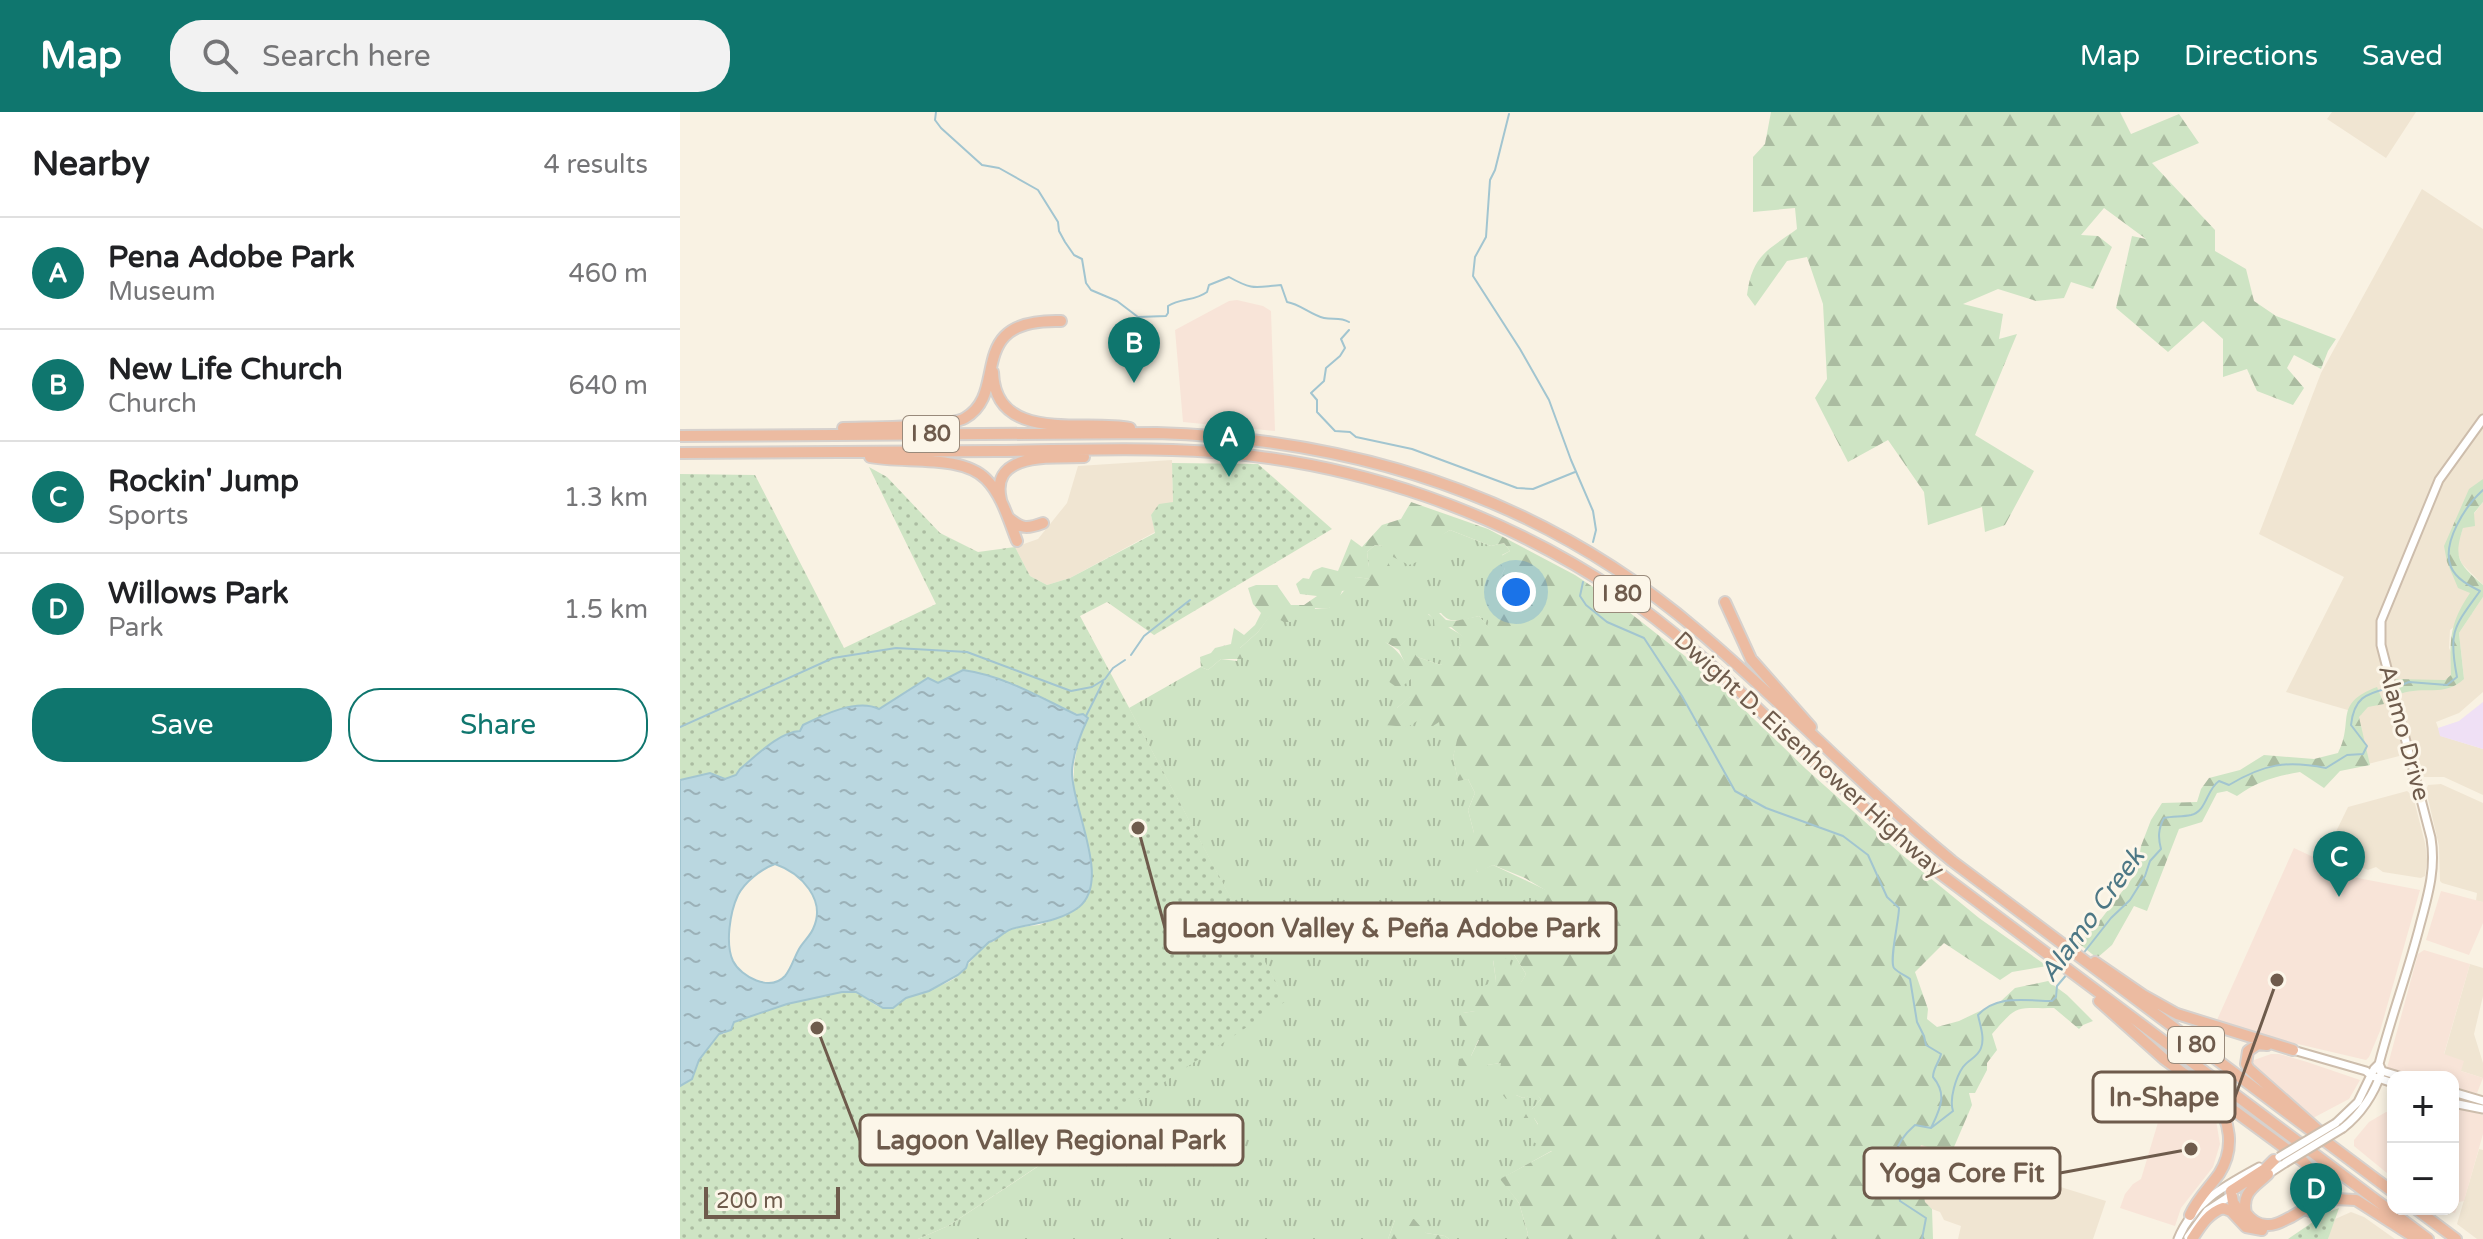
<!DOCTYPE html>
<meta charset="utf-8">
<style>
:root{--surface:#fff;--page:#f2f2f2;--text:#202124;--muted:#757577;--line:#e0e0e0;--accent:#0f766e}
body{margin:0;font-family:"Varela Round",sans-serif;background:var(--page);color:var(--text)}
.controls{position:absolute;right:24px;bottom:24px;display:grid;overflow:hidden;border-radius:16px;box-shadow:0 4px 12px #0003}
.controls button{width:72px;height:72px;display:grid;place-items:center;padding:0;border:0;border-bottom:2px solid var(--line);background:var(--surface);color:var(--text);font:40px sans-serif}
.scale{position:absolute;left:24px;bottom:20px;width:136px;box-sizing:border-box;padding-left:8px;border:4px solid #6e5b4c;border-top:0;font-size:22px;line-height:28px;white-space:nowrap;color:#6e5b4c;-webkit-text-stroke:6px #fcf6e9;paint-order:stroke}
.you{position:absolute;left:836px;top:480px;width:28px;height:28px;margin:-20px;border:6px solid #fff;border-radius:50%;background:#1a73e8;box-shadow:0 0 0 12px #1a73e833}
.badge{display:grid;place-items:center;width:52px;height:52px;border-radius:50%;background:var(--accent);color:#fff;font-size:26px;font-weight:700}
.pin{position:absolute;translate:-50% -66px;filter:drop-shadow(0 2px 4px #0008)}
.pin::after{content:'';position:absolute;top:42px;width:28px;height:24px;background:inherit;clip-path:polygon(0 0,100% 0,50% 100%)}
.list{margin:0;padding:0;list-style:none}
h2{display:flex;justify-content:space-between;align-items:center;height:104px;margin:0;padding:0 32px;font-size:34px}
h2 small{font-size:26px;font-weight:400;color:var(--muted)}
.list li{display:grid;grid-template-columns:52px 1fr auto;gap:24px;align-items:center;box-sizing:border-box;height:112px;padding:0 32px;border-top:2px solid var(--line)}
.list b{display:block;font-size:30px;white-space:nowrap}
.list p{margin:0;font-size:26px;white-space:nowrap;color:var(--muted)}
.list em{font-size:26px;font-style:normal;color:var(--muted)}
.actions{display:flex;gap:16px;padding:24px 32px}
.actions a{flex:1;padding:18px 0;border:2px solid var(--accent);border-radius:32px;text-align:center;font-size:28px;color:var(--accent)}
.actions .main{background:var(--accent);color:#fff}
.icon{flex:none;width:44px;height:44px;fill:none;stroke:currentColor;stroke-width:2;stroke-linecap:round;stroke-linejoin:round}
.map{position:relative;flex:none;width:1803px;height:1127px;overflow:hidden}
header{display:flex;align-items:center;gap:48px;box-sizing:border-box;height:112px;padding:0 40px;background:var(--accent);color:#fff}
header strong{font-size:38px}
nav{display:flex;gap:44px;margin-inline-start:auto;font-size:28px}
.search{width:560px;height:72px;background:var(--page);display:flex;align-items:center;gap:20px;box-sizing:border-box;padding:0 28px;border-radius:32px;color:var(--muted);font-size:30px}
main{display:flex}
aside{flex:1;background:var(--surface)}
.map>svg:first-child{display:block}
</style>
<header>
<strong>Map</strong>
<div class="search"><svg class="icon" aria-label="search" viewBox="0 0 24 24"><circle cx="10" cy="10" r="6"/><path d="M15 15l6 6"/></svg>Search here</div>
<nav><a>Map</a><a>Directions</a><a>Saved</a></nav>
</header>
<main>
<aside>
<h2>Nearby<small>4 results</small></h2>
<ul class="list">
<li><span class="badge">A</span><div><b>Pena Adobe Park</b><p>Museum</p></div><em>460 m</em></li>
<li><span class="badge">B</span><div><b>New Life Church</b><p>Church</p></div><em>640 m</em></li>
<li><span class="badge">C</span><div><b>Rockin' Jump</b><p>Sports</p></div><em>1.3 km</em></li>
<li><span class="badge">D</span><div><b>Willows Park</b><p>Park</p></div><em>1.5 km</em></li>
</ul>
<div class="actions"><a class="main">Save</a><a>Share</a></div>
</aside>
<div class="map">
<svg width="1803" height="1127" viewBox="0 0 1803 1127">
<defs>
<pattern id="grass-tufts" width="24" height="20" patternUnits="userSpaceOnUse" patternTransform="scale(2)"><rect width="24" height="20" fill="#cee4c4"/><path d="M3 7l-1-3M5 7V3M7 7l1-3M15 17l-1-3M17 17v-4M19 17l1-3" fill="none" stroke="#abbca1"/></pattern>
<pattern id="forest-firs" width="22" height="20" patternUnits="userSpaceOnUse" patternTransform="scale(2)"><rect width="22" height="20" fill="#cee4c4"/><path d="M5 1l3.5 6h-7zM16 11l3.5 6h-7z" fill="#abbca1"/></pattern>
<pattern id="park-dots" width="8" height="8" patternUnits="userSpaceOnUse" patternTransform="scale(2)"><rect width="8" height="8" fill="#cee4c4"/><path d="M2 2h.1M6 6h.1" fill="none" stroke="#abbca1" stroke-width="1.8" stroke-linecap="round"/></pattern>
<pattern id="water-ripples" width="26" height="14" patternUnits="userSpaceOnUse" patternTransform="scale(2)"><rect width="26" height="14" fill="#bad7e0"/><path d="M2 4q2-2 4 0t4 0M15 11q2-2 4 0t4 0" fill="none" stroke="#9bb1b8"/></pattern>
</defs>
<rect width="100%" height="100%" fill="#f9f2e3"/>
<path fill="#f0e5d2" d="M1652,0H1736L1706,46L1647,7Z
M1742,77L1803,117V380L1772,433L1773,453L1803,478L1787,505L1770,518L1769,536L1784,567L1779,521L1803,485V580L1779,601L1756,610L1761,624L1803,637V683L1764,665H1744L1735,640L1688,652L1678,601L1606,580L1664,465L1579,422L1641,261Z
M492,348L493,390L471,403L475,420L390,466L367,473L350,464L335,435L358,427L387,391L398,354Z
M1803,390V473L1782,452L1776,437L1783,416Z
M1761,672L1803,691V790L1796,789L1797,781L1762,771L1760,769L1759,734L1746,678L1748,673Z
M1727,679L1733,684L1745,731L1747,747L1745,764L1741,766L1703,760L1696,755L1688,758L1648,741V736L1668,695Z
M1790,852L1803,856V884L1794,922L1803,951V966L1781,959L1764,943Z
M1240,1032L1426,1089L1413,1127H1278L1281,1114L1264,1108L1260,1100L1252,1097L1245,1090L1242,1072L1233,1068L1234,1049Z
M1799,1037L1803,1038V1127H1797L1777,1112Z
M1671,1100L1684,1105L1715,1127H1648L1653,1108Z"/>
<path fill="#f8e4d8" d="M557,188L583,194L591,199L595,319L503,310L495,218L549,189Z
M1614,736L1678,766L1740,778L1700,919L1689,945L1686,948L1605,929L1537,908Z
M1761,779L1803,790V811L1789,843L1746,828Z
M1744,838L1790,852L1764,942L1784,949L1781,959L1803,966L1797,981L1773,978V965H1732L1711,960L1707,956L1738,842Z
M1591,942H1599L1627,950L1680,968L1669,987L1633,1006L1571,953L1574,948Z
M1494,968L1529,997L1536,1008L1540,1032L1533,1055L1501,1096L1495,1114L1440,1096L1445,1082L1453,1072L1461,1067L1488,977Z
M1773,994L1803,1003V1022L1784,1089L1779,1090L1775,1101L1759,1097H1773Z
M1706,1000L1713,1002V1066L1674,1034V1028L1689,1010Z"/>
<path fill="#efe0f5" d="M1803,590V637L1760,624L1758,616L1779,609Z"/>
<path fill="url(#grass-tufts)" d="M770,418L811,434L824,431L830,439L822,443L825,456L819,468L823,489L811,519L799,504C785,507 771,514 761,501L748,502C758,511 772,516 784,525L779,537L761,553L737,545L705,530C725,542 731,559 734,582L717,596L740,607L759,610L779,624L773,645L778,668L788,667L795,681L788,698L794,721L797,760L813,753L866,778L863,795L855,813L822,818L825,833L830,836L846,862L840,873L813,848L816,869L796,899L783,901L784,920L799,927L791,944L806,953L821,951L836,983L843,986L856,981L861,987L852,997L836,1006H854L873,1038L821,1067L839,1091L848,1122L846,1127H769L765,1124L746,1121L715,1108L708,1127H238L268,1114L425,1010L598,875L449,596L521,555L528,558L541,547L557,549L560,536L578,520L591,502C611,502 630,496 649,496L676,465L691,467L685,486L695,455L689,456L687,440L695,433C719,436 749,431 770,418Z"/>
<path fill="url(#forest-firs)" d="M1091,0H1440L1451,22L1499,2L1519,31L1472,51L1535,118V139L1566,157L1574,189L1596,204L1656,227L1648,239L1641,257L1614,243L1607,256L1624,276L1613,293L1577,279L1567,257L1543,265V227L1523,209L1488,240L1436,196L1452,124L1466,127L1424,96L1401,123L1418,124L1432,135L1413,177L1391,170L1384,186L1356,189L1318,177L1283,192L1323,202L1319,227L1337,222L1295,323L1354,359L1325,413L1305,420L1302,395L1248,413L1244,380L1208,328L1168,350L1135,286L1147,267L1143,192L1127,145L1107,149L1075,194L1067,183C1072,143 1088,138 1117,117L1115,96L1073,100V45L1085,32Z
M1803,367V390L1794,401L1795,414L1783,416C1773,447 1779,452 1803,473V485L1779,521L1784,567C1763,586 1745,573 1720,582L1716,567L1765,568L1771,563C1770,527 1769,512 1790,481L1778,476L1767,450L1764,434L1789,377Z
M731,390L808,417L895,463L940,493L1024,559L1126,657L1221,742L1299,806L1367,854L1332,860L1320,868L1264,831L1235,860L1248,897L1247,907L1257,915L1279,909L1321,889L1335,876L1368,869L1387,883L1413,909L1403,913L1399,917L1374,896C1335,897 1339,891 1312,922L1317,938L1307,951V958L1295,981H1289L1292,993L1271,1042L1241,1033L1234,1049L1233,1067L1242,1072L1245,1090L1252,1097L1253,1127H846L848,1122L839,1091L820,1067L872,1039L853,1030L858,1012L854,1006H834L839,999L852,997L861,987L856,982L843,986L836,983L826,987L817,976L821,951L807,953V958L794,966L778,953L779,947L791,944L799,928L786,931L784,920L780,918L779,904L783,901L795,899L793,887L796,877L816,869L813,847L827,846L840,872L846,862L830,836L825,834L819,810L826,797L855,813L863,795L865,778L845,766L813,753L798,761L792,747L794,741L784,734V725L794,721L788,698L795,681L788,667L778,669L773,645L778,624L761,621L759,610L750,616L740,607L728,615L704,613L717,596L733,582L731,567L719,577L708,569L710,559L728,558L719,538L704,529L712,526L725,527L737,545L761,553L767,542L779,537L783,525L771,515L755,519L754,508L748,501L756,498L766,508L775,509L799,504L810,517L806,500L808,490L823,488L819,468L825,456L814,448L830,439L824,431L811,434L770,418L759,425L766,432L760,441L729,453L713,445L711,435L695,433L687,440L689,455H695L697,450H708L718,472L703,479L698,477L695,488L685,486L681,476L690,467L676,465L669,478L662,479L657,492L649,496H635L633,509H626L616,502L613,510H604L591,503L578,520L560,536L562,547H541L528,558L521,555L520,545L531,541L535,536L551,532L554,516L564,523L575,513L581,501L573,492L568,476L576,473H597L611,493H624L637,484L620,482L616,472L623,466L629,467L633,459L642,455L658,459L671,427L682,435L702,413L721,407Z
M1697,575L1704,592L1688,595L1679,605L1690,653L1660,659L1644,676L1620,660C1596,664 1576,670 1557,684L1547,679L1537,681L1522,710L1499,717L1467,799L1454,794L1432,833L1417,846L1397,830L1418,811L1457,760L1461,734L1471,708L1482,691L1517,690L1521,677L1529,666L1560,658L1584,643L1634,647L1658,641C1675,609 1652,592 1697,575Z
M734,1107L746,1121L765,1124L769,1127H708L715,1108Z"/>
<path fill="url(#park-dots)" d="M492,351L578,352L652,417L474,523L427,490L400,504L606,889L268,1114L238,1127H0V974L11,967L19,948L39,922H44C48,917 51,911 57,909C78,900 156,873 176,880C188,884 195,898 209,896C217,895 222,887 230,885C245,879 275,871 285,857C292,847 299,839 309,830H313L331,816L359,813L384,804L411,746C395,690 383,662 408,606L283,558L258,571L247,566L199,597L113,620L56,663L45,667L30,662L0,668V362L75,363L164,536L256,492L189,355L207,365L260,421L298,440L335,435L350,464L367,473L390,466L475,421L471,403L479,392L493,390Z
M1659,1096L1648,1127H1608L1646,1101Z"/>
<path fill="url(#water-ripples)" stroke="#a2c5d0" stroke-width="2" fill-rule="evenodd" d="M283,558C325,564 359,585 397,603L403,602L408,606C400,623 393,640 392,659C391,695 432,768 399,795C381,809 356,811 335,816C324,818 318,828 309,830L288,850L286,856L278,863L249,879L226,886L213,896H203L176,880H162L107,892L54,910L51,918L39,922L19,948L12,967L0,974V668L30,661L45,667L56,663L60,657C76,644 99,620 120,619L123,613C143,603 177,586 199,597L248,566L258,571ZM95,752C121,761 147,788 133,817C130,824 123,830 119,837C114,846 111,857 105,864C90,880 61,865 53,849C45,832 50,800 58,783C65,770 81,757 95,752Z"/>
<g fill="none" stroke-linecap="round" stroke-linejoin="round">
<path stroke="#a2c5d0" stroke-width="2" d="M256,0L255,8L261,16L302,53L319,56L358,78L378,110L379,119L385,130L394,143L402,147L406,171L411,178L437,189L458,205L486,204L488,201V194C501,186 515,189 527,180L529,173L549,165C574,179 575,175 601,173L607,190C620,192 631,203 644,206C653,208 660,205 669,210
M829,2L815,58L810,68L806,125L795,145L793,164L840,237L869,288L891,348L913,399L916,418L913,430
M669,218L661,227L665,236L660,244L646,256L644,269L631,281L637,288V300L655,319L670,320L676,325L732,337L837,376L853,377L895,360
M903,470L900,484L906,493L927,510L964,526L1002,584L1055,679L1086,696L1163,724L1188,743L1207,785L1219,796C1219,808 1209,849 1214,856C1217,860 1226,864 1230,867L1237,910L1244,924L1246,933L1261,942C1259,951 1253,956 1253,965C1268,983 1260,997 1251,1016L1235,1013C1206,1038 1215,1055 1220,1089L1246,1106L1242,1127
M451,543L464,524L510,488
M1716,575L1729,570L1767,573L1777,565C1768,519 1774,515 1800,479C1790,474 1776,467 1771,455C1761,431 1786,393 1803,378
M406,604L423,570
M0,615L153,546L216,536L287,540L391,579L412,575L425,567L433,556L445,548
M1402,843L1431,806L1450,788L1465,764L1470,749L1481,737C1478,726 1478,717 1484,706C1493,704 1502,705 1511,703C1527,699 1526,678 1539,669L1549,673C1584,652 1606,648 1646,656L1667,643L1683,642L1687,634L1671,613C1674,586 1685,582 1709,576
M1251,1016L1273,999C1269,987 1276,965 1283,955C1289,947 1298,945 1301,936C1305,926 1300,913 1298,903C1317,882 1346,889 1372,889L1376,885L1377,874L1388,861"/>
<defs>
<path id="secondary" d="M1613,938L1686,959L1692,964L1713,971
M1699,958L1722,965
M1773,980L1803,989
M1773,991L1803,997
M1656,1011L1678,990L1694,957L1699,952C1711,905 1728,860 1740,813C1748,783 1756,757 1751,726L1701,533V509L1759,368L1803,307
M1663,1016C1682,1001 1694,982 1702,959L1699,952
M1585,1064L1605,1051
M1508,1125L1527,1099L1553,1082
M1498,1127C1513,1090 1546,1073 1579,1055"/>
<path id="motorway" d="M313,260C315,332 404,307 450,316
M163,316C189,315 267,316 285,306C331,280 282,206 381,209
M0,324L477,321C678,327 862,386 1017,518C1105,592 1183,676 1272,749L1713,1080
M0,341C105,340 211,340 316,339C388,338 461,335 534,340C679,351 819,400 940,481C995,518 1042,563 1090,608C1147,661 1202,714 1262,763L1748,1127
M190,345C224,352 281,342 306,367C322,383 329,409 337,429
M321,388C309,339 374,346 404,345
M329,406C342,417 347,417 363,411
M1045,490L1071,547L1131,615
M1415,850L1463,883L1497,902L1613,938
M1419,889L1484,947L1624,1050C1648,1073 1637,1091 1611,1105C1604,1108 1596,1114 1587,1113C1577,1113 1571,1108 1566,1101C1561,1080 1576,1074 1588,1062
M1587,933L1578,932L1568,939L1566,952L1569,957L1638,1018
M1736,1097L1776,1127
M1630,1099L1654,1087L1676,1088L1737,1127
M1510,1103C1517,1087 1529,1076 1539,1062C1555,1037 1551,1008 1533,986
M1562,1104L1553,1090L1551,1079L1585,1057L1594,1048
M1512,1127C1520,1115 1528,1101 1543,1096L1551,1099L1566,1115L1582,1118"/>
</defs>
<use href="#secondary" stroke="#cdbdac" stroke-width="11"/>
<use href="#motorway" stroke="#d6d1cd" stroke-width="14"/>
<use href="#secondary" stroke="#fff" stroke-width="7"/>
<use href="#motorway" stroke="#ecbba1" stroke-width="10"/>
<defs>
<path id="secondary-bridge" d="M1599,1045L1656,1011
M1605,1051L1663,1016"/>
</defs>
<use href="#secondary-bridge" stroke="#cdbdac" stroke-width="11" stroke-linecap="butt"/>
<use href="#secondary-bridge" stroke="#fff" stroke-width="7"/>
</g>
<g text-anchor="middle" dominant-baseline="central" stroke-width="6" stroke-linejoin="round" paint-order="stroke">
<g fill="#fcf6e9" stroke="#998a7b" stroke-width="2">
<rect x="223" y="304" width="56" height="36" rx="6"/>
<rect x="914" y="464" width="56" height="36" rx="6"/>
<rect x="1488" y="915" width="56" height="36" rx="6"/>
</g>
<g font-size="22" font-weight="bold" fill="#6e5b4c">
<text x="251" y="322">I 80</text>
<text x="942" y="482">I 80</text>
<text x="1516" y="933">I 80</text>
</g>
<g font-size="24" fill="#6e5b4c" stroke="#fcf6e9">
<text transform="translate(1724 621) rotate(75)">Alamo Drive</text>
<text transform="translate(1129 643) rotate(42)">Dwight D. Eisenhower Highway</text>
</g>
<g font-size="26" font-style="italic" fill="#4c7785" stroke="#fcf6e9">
<text transform="translate(1412 803) rotate(-54)">Alamo Creek</text>
</g>
</g>
<path fill="none" stroke="#6e5b4c" stroke-width="3" d="M458 716L485 816M1597 868L1555 985M137 916L180 1028M1511 1037L1380 1061"/>
<g fill="#6e5b4c" stroke="#fcf6e9" stroke-width="3">
<circle cx="458" cy="716" r="8"/>
<circle cx="1597" cy="868" r="8"/>
<circle cx="137" cy="916" r="8"/>
<circle cx="1511" cy="1037" r="8"/>
</g>
<g fill="#fcf6e9" stroke="#6e5b4c" stroke-width="3">
<rect x="485" y="791" width="451" height="50" rx="8"/>
<rect x="1413" y="960" width="142" height="50" rx="8"/>
<rect x="180" y="1003" width="383" height="50" rx="8"/>
<rect x="1184" y="1036" width="196" height="50" rx="8"/>
</g>
<g font-size="26" text-anchor="middle" font-weight="bold" fill="#6e5b4c">
<text x="711" y="825">Lagoon Valley &amp; Peña Adobe Park</text>
<text x="1484" y="994">In-Shape</text>
<text x="371" y="1037">Lagoon Valley Regional Park</text>
<text x="1282" y="1070">Yoga Core Fit</text>
</g>
</svg>
<div class="controls">
<button>+</button>
<button>−</button>
</div>
<div class="scale">200 m</div>
<div class="you"></div>
<div class="pin badge" style="left:549px;top:365px">A</div>
<div class="pin badge" style="left:454px;top:271px">B</div>
<div class="pin badge" style="left:1659px;top:785px">C</div>
<div class="pin badge" style="left:1636px;top:1117px">D</div>
</div>
</main>
